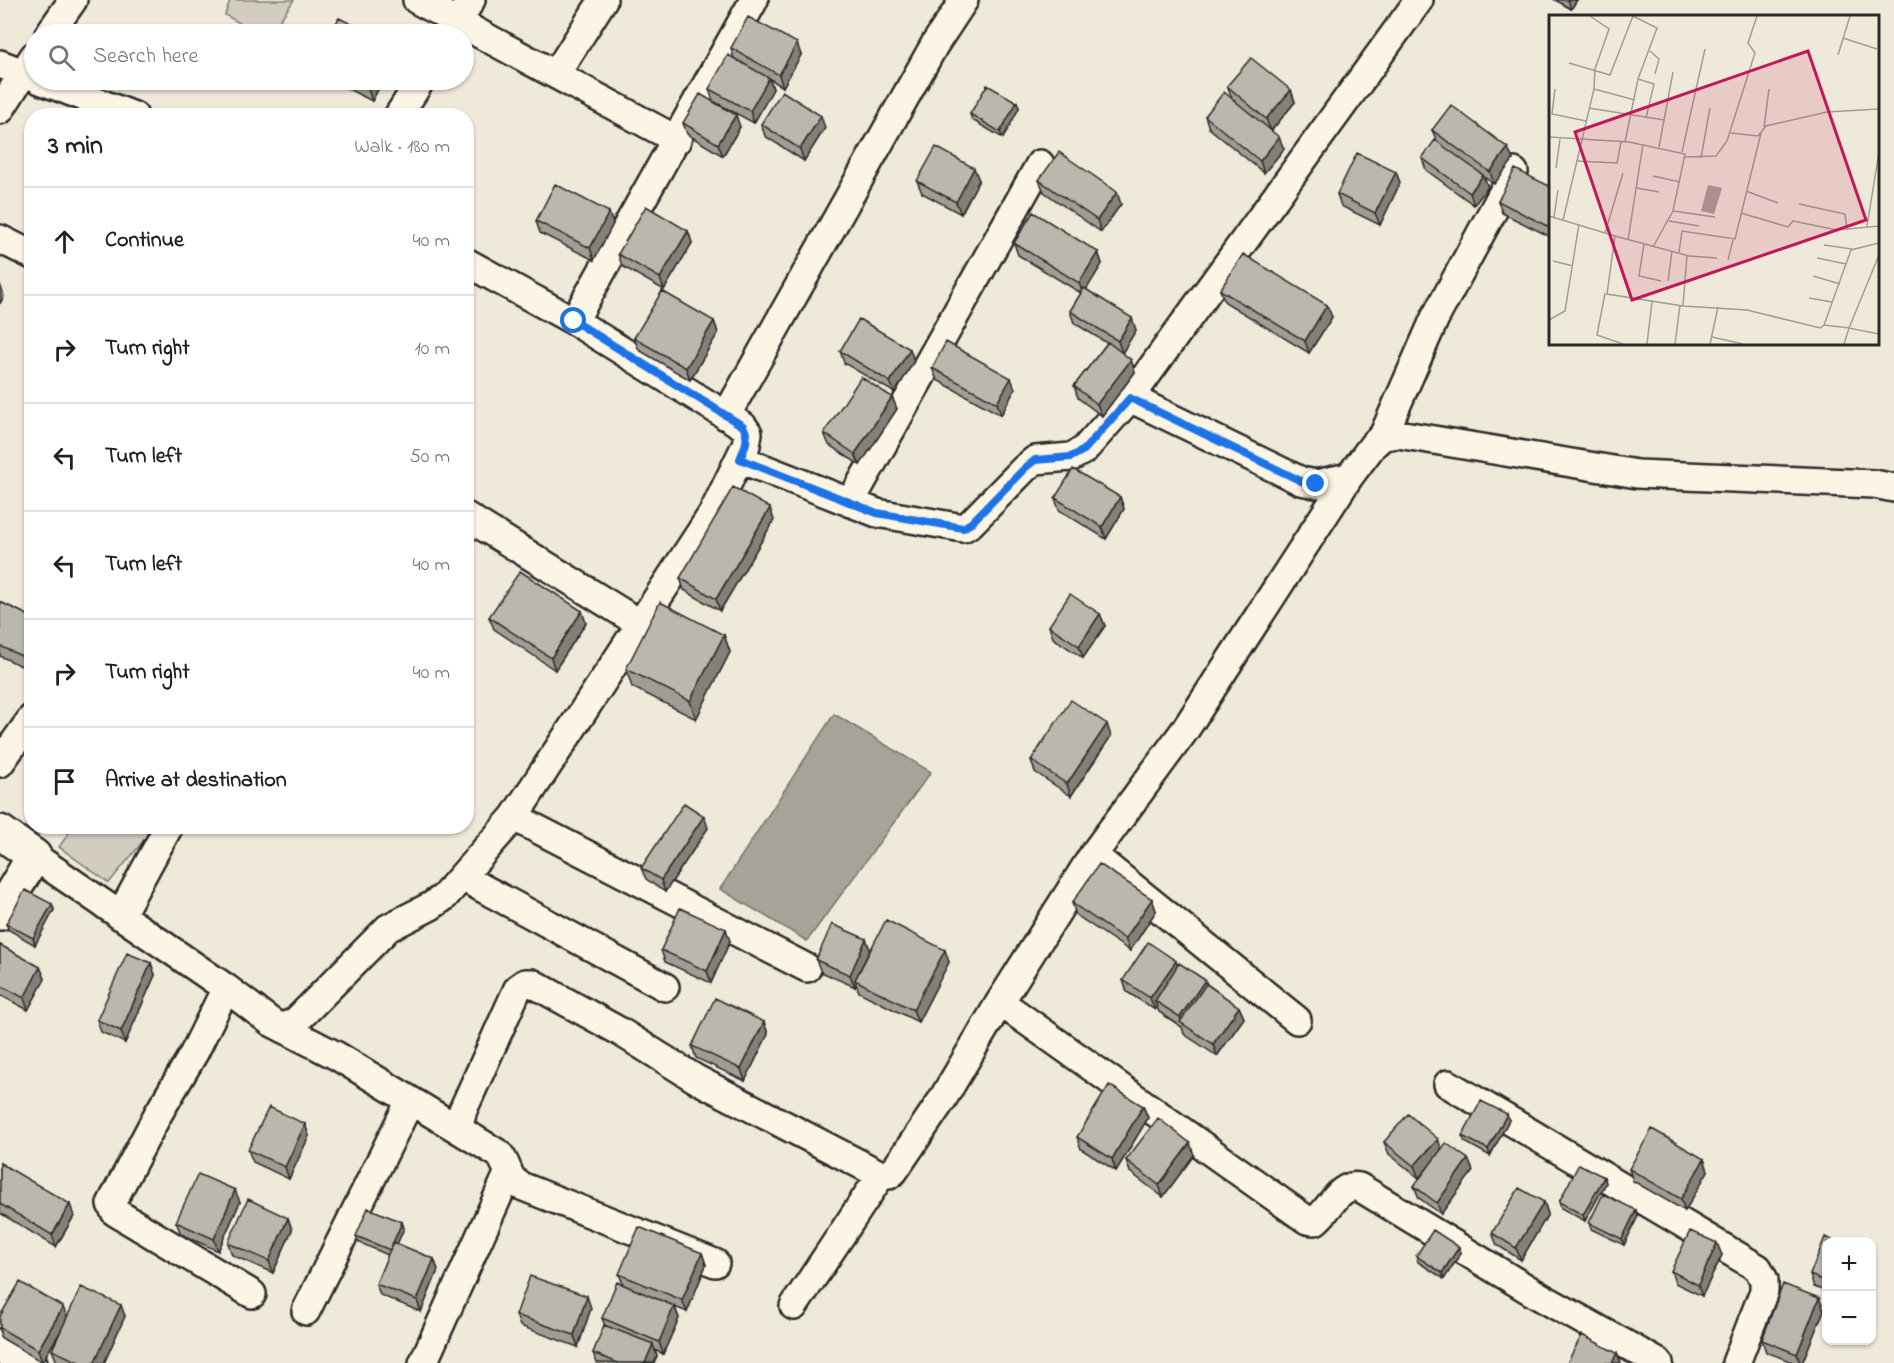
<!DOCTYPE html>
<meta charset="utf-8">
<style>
:root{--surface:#fff;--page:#f2f2f2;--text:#202124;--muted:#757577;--line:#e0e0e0}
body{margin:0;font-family:"Indie Flower",sans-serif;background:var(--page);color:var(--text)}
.controls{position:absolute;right:18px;bottom:18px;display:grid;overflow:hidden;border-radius:12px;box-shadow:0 2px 4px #0004}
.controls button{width:54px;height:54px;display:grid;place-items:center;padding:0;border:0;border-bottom:2px solid var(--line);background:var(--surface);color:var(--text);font:30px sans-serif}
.stop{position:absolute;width:18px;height:18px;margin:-14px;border:4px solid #1a73e8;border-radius:50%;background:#fff}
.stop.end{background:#1a73e8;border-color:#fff;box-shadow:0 2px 6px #0008}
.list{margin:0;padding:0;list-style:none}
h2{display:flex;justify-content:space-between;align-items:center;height:78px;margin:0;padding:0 24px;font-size:26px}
h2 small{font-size:20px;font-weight:400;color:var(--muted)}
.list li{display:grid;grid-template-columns:39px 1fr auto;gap:18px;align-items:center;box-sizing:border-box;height:108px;padding:0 24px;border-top:2px solid var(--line)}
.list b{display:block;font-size:22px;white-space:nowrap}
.list em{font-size:20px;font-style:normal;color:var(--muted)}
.icon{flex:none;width:33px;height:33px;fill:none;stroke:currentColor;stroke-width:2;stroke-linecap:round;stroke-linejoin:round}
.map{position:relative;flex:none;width:1894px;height:1363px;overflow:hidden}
.search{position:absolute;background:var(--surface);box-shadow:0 2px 4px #0004;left:24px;top:24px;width:450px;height:66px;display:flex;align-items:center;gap:15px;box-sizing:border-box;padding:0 21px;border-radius:33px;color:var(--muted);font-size:22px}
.panel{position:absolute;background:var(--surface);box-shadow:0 2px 4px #0004;left:24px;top:108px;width:450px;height:726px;border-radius:24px}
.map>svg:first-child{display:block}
</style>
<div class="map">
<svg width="1894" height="1363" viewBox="0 0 1894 1363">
<rect width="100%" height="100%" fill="#efe9da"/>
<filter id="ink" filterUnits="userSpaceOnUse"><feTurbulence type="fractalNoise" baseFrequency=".0167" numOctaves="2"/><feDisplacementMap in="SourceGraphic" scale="12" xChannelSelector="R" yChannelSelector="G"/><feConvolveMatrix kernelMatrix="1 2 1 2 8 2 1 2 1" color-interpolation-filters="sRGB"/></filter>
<g filter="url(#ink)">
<path fill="#d2cdc0" stroke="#7e7c76" stroke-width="1.5" d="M230,0H294L270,34H259L225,15Z
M148,826L153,829L109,883L59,847L73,827Z"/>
<path fill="#a6a399" stroke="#75736d" stroke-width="1.5" d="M834,714L931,772L807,941L720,889Z"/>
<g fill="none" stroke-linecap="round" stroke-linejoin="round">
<defs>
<path id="street" d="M417,0L677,140
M49,34L73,0
M450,34L471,0
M0,64L34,77
M556,74L603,0
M40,80L134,116
M0,110L34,56
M398,116L421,80
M0,239L32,255
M574,321L754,0
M1130,398L1301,481L1316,484L1349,477L1373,445L1383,436L1398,434L1637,474L1874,484L1894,488
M726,416L935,44L964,0
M1383,436L1435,318L1514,172
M740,459L877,513L963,528L971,523L1025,468L1035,460L1071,457L1084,450L1130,398L1419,0
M850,503L1040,164
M466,516L639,623
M0,763L32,718
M514,817L807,968
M1093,855L1297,1020
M34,856L226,988L271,1022L337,1056L499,1154C510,1167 505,1177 521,1186L715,1263
M462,877L665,987
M120,916L169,826
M226,988L194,1053L158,1114L111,1204L115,1212L252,1294
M1000,1002L1307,1220L1315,1221C1330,1210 1339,1183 1359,1187L1541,1297L1659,1363
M284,1027L296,1021L388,928L431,906L444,897L514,817L713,513L746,445L748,433L743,426L574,321L466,262
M1448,1084L1758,1268L1764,1280V1291L1736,1363
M458,1129L463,1110L518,988L525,983H532L619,1031L696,1079L881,1175H889L894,1171L942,1100L1000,1002L1093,855L1185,730L1349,477
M794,1306L881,1175
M306,1311L410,1101
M423,1363L508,1174"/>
<path id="secondary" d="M0,832L34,856L0,913
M0,1346L30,1363"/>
</defs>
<use href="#street" stroke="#2b2b2b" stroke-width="32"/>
<use href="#secondary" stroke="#2b2b2b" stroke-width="38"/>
<use href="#street" stroke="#fcf5e5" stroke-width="27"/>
<use href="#secondary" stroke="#fcf5e5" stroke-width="33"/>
</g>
<path fill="#a29d94" stroke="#2b2b2b" stroke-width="1.5" d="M1555,0H1577L1571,9Z
M731,48L801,55L783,87L770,79L773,89L754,123L713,101L709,89L734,59Z
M330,80H383L372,101Z
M1227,86L1291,90L1295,102L1271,131L1284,149L1264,173L1209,128L1205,116L1232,98Z
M1017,102L1019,108L1003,138L972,120L970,114Z
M683,123L740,127L723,156L687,134Z
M761,124L825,128L804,161L765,136Z
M1432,130L1513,160L1494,184L1484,177L1488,187L1474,205L1426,170L1422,158L1437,141Z
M1396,172L1400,183L1380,225L1341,206L1337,194Z
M979,180L961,214L922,193L917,181Z
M1039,180L1121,204L1101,232L1044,192Z
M1551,187V237L1502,213L1498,201Z
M536,221L613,224L594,260L540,233Z
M688,231L692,243L664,290L622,266L618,254Z
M1014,243L1098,252L1102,264L1086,289L1136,330L1122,353L1131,360L1135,372L1102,416L1078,398L1074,386L1107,343L1074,323L1070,311L1081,293L1018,255Z
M1220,290L1332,317L1309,353L1225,302Z
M714,321L718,333L690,380L639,350L634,338Z
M840,351L914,361L895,393L844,363Z
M932,368L1015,389L1001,415L937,380Z
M892,397L897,409L860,465L829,445L824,433Z
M1120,497L1124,509L1106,539L1059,510L1055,498Z
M774,520L720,611L684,590L680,578Z
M0,602L32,617V671L0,656Z
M1100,614L1105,626L1083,658L1053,638L1049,626Z
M489,617L586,623L555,670L494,629Z
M724,635L730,652L696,719L632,687L626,669Z
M1111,736L1071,796L1035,772L1031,760Z
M708,828L665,892L646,879L641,868Z
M1152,899L1156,911L1130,951L1076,915L1072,903Z
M52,904L54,910L35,945L9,930L6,924Z
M866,939L870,950L949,962L918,1022L859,992L856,984L855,987L821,972L816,960Z
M730,941L711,983L665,962L661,950Z
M0,945L40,967L45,979L28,1010L0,995Z
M1176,961L1177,965L1205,980L1207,984L1239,1007L1244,1018L1217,1056L1184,1034L1182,1027L1159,1012L1157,1007L1155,1010L1127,992L1123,980Z
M151,963L155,975L125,1043L101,1032L97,1020Z
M764,1022L768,1034L745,1081L696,1058L692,1046Z
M1143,1106L1148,1118L1116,1171L1081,1149L1077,1137Z
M1509,1120L1490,1156L1465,1142L1462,1136Z
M305,1124L309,1136L289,1179L253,1162L248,1150Z
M1438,1139L1441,1149L1468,1159L1473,1171L1441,1214L1419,1198L1414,1186L1426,1169L1419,1178L1389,1154L1384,1142Z
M1194,1155L1163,1197L1130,1172L1126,1160Z
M1704,1159L1708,1171L1685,1211L1633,1181L1629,1169Z
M0,1163L74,1216L56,1247L0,1213Z
M1604,1177L1606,1183L1585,1221L1561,1208L1559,1202Z
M240,1202L218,1251L181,1234L176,1222Z
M1544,1202L1548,1214L1521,1260L1497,1245L1492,1233Z
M1638,1216L1624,1245L1591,1229L1589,1223Z
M288,1218L292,1230L273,1273L232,1255L228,1243Z
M402,1222L404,1228L397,1244L434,1259L438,1270L421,1312L380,1295L376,1284L388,1255L358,1242L356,1236Z
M1827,1242V1292L1814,1287L1810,1275Z
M1459,1247L1461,1253L1444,1279L1418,1262L1416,1256Z
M702,1253L706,1265L687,1312L675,1307L679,1318L663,1354L655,1350L657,1356L654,1363H597L593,1353L605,1326L602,1318L623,1284L619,1274Z
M1722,1255L1702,1296L1675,1283L1671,1271Z
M1819,1298L1824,1310L1802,1363H1795L1766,1352L1762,1340Z
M591,1308L578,1347L520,1326L516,1315Z
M0,1316L67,1317L125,1316L104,1363H58L57,1362L52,1350L63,1327L42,1362L0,1337Z"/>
<path fill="#848078" stroke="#2b2b2b" stroke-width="1.5" d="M1568,0H1577L1571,9Z
M797,43L801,55L783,87L779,75Z
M769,78L773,89L754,123L750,111Z
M373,80H383L372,101L368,89Z
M1291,90L1295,102L1271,131L1266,119Z
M1017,102L1019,108L1003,138L1000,132Z
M736,115L740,127L723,156L718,144Z
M821,116L825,128L804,161L800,149Z
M1279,137L1284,149L1264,173L1260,161Z
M1508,148L1513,160L1494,184L1490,172Z
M974,168L979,180L961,214L956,202Z
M1396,172L1400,183L1380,225L1375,213Z
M1483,175L1488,187L1474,205L1470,193Z
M1117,192L1121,204L1101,232L1097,220Z
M609,212L613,224L594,260L590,248Z
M688,231L692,243L664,290L660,278Z
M1098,252L1102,264L1083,295L1079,283Z
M0,284L4,296L0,304Z
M1327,305L1332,317L1309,353L1305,341Z
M1132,318L1136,330L1122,353L1118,341Z
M714,321L718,333L690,380L686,368Z
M910,349L914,361L895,393L890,382Z
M1131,360L1135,372L1102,416L1097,404Z
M1011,378L1015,389L1001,415L997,403Z
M892,397L897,409L860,465L855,454Z
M1120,497L1124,509L1106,539L1102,527Z
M770,508L774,520L720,611L716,599Z
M582,611L586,623L555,670L551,658Z
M1100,614L1105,626L1083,658L1079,646Z
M724,635L730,652L696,719L690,701Z
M1107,724L1111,736L1071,796L1067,784Z
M704,816L708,828L665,892L661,880Z
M1152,899L1156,911L1130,951L1125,939Z
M52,904L54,910L35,945L33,938Z
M726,929L730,941L711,983L707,971Z
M866,939L870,950L855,980L856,984L855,987L850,975Z
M945,950L949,962L918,1022L913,1010Z
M1176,961L1180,973L1155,1001L1157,1007L1155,1010L1150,998Z
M151,963L155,975L125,1043L121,1031Z
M40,967L45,979L28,1010L24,998Z
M1205,980L1209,992L1183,1024L1180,1017Z
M1239,1007L1244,1018L1217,1056L1213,1044Z
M764,1022L768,1034L745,1081L741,1069Z
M1143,1106L1148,1118L1116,1171L1112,1159Z
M1507,1114L1509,1120L1490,1156L1488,1149Z
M305,1124L309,1136L289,1179L285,1167Z
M1438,1139L1442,1151L1419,1178L1414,1166Z
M1190,1143L1194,1155L1163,1197L1159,1185Z
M1468,1159L1473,1171L1441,1214L1437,1203Z
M1704,1159L1708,1171L1685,1211L1681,1199Z
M1604,1177L1606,1183L1585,1221L1583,1215Z
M235,1190L240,1202L218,1251L214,1239Z
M1544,1202L1548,1214L1521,1260L1516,1248Z
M70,1204L74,1216L56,1247L52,1235Z
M1636,1210L1638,1216L1624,1245L1622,1239Z
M288,1218L292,1230L273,1273L269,1261Z
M402,1222L404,1228L392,1256L390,1250Z
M1717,1243L1722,1255L1702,1296L1698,1285Z
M1459,1247L1461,1253L1444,1279L1442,1273Z
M702,1253L706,1265L687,1312L682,1300Z
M434,1259L438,1270L421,1312L417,1300Z
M587,1296L591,1308L578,1347L574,1335Z
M1819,1298L1824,1310L1802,1363H1800L1797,1354Z
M121,1305L125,1316L104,1363H94Z
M674,1306L679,1318L663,1354L659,1342Z
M63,1307L68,1319L42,1362L38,1350Z
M653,1344L657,1356L654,1363H645Z
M1617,1353L1621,1363H1612Z"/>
<path fill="#bcb7ac" stroke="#2b2b2b" stroke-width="1.5" d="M748,17L797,43L779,75L731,48Z
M339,18L372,34H330Z
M728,55L769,78L750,111L709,89Z
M1251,58L1291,90L1266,119L1227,86Z
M350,80H373L368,89Z
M987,85L1017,102L1000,132L970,114Z
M782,91L821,116L800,149L761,124Z
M1224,92L1279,137L1260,161L1205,116Z
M700,94L736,115L718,144L683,123Z
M1451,105L1508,148L1490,172L1432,130Z
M1435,140L1483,175L1470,193L1422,158Z
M936,147L974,168L956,202L917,181Z
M1059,152L1117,192L1097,220L1039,180Z
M1357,153L1396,172L1375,213L1337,194Z
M1515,169L1551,187V228L1498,201Z
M555,184L609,212L590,248L536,221Z
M646,206L688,231L660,278L618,254Z
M1033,212L1098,252L1079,283L1014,243Z
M1243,254L1327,305L1305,341L1220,290Z
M1084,288L1132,318L1118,341L1070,311Z
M662,291L714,321L686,368L634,338Z
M859,319L910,349L890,382L840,351Z
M946,342L1011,378L997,403L932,368Z
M1108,342L1131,360L1097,404L1074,386Z
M861,377L892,397L855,454L824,433Z
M1073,469L1120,497L1102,527L1055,498Z
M733,487L770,508L716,599L680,578Z
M520,571L582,611L551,658L489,617Z
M1070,594L1100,614L1079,646L1049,626Z
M0,602L32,617V657L30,660L0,646Z
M660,602L724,635L690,701L626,669Z
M1071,700L1107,724L1067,784L1031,760Z
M684,803L704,816L661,880L641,868Z
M1099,864L1152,899L1125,939L1072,903Z
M25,890L52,904L33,938L6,924Z
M680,908L726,929L707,971L661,950Z
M886,920L945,950L913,1010L855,980Z
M832,924L866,939L850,975L816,960Z
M1148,942L1176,961L1150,998L1123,980Z
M0,945L40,967L24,998L0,985Z
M127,953L151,963L121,1031L97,1020Z
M1179,963L1205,980L1180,1017L1155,1001Z
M1206,984L1239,1007L1213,1044L1180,1022Z
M715,998L764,1022L741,1069L692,1046Z
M1109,1085L1143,1106L1112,1159L1077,1137Z
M1481,1101L1507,1114L1488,1149L1462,1136Z
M269,1107L305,1124L285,1167L248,1150Z
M1408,1114L1438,1139L1414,1166L1384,1142Z
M1158,1118L1190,1143L1159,1185L1126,1160Z
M1652,1129L1704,1159L1681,1199L1629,1169Z
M1446,1143L1468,1159L1437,1203L1414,1186Z
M0,1163L70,1204L52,1235L0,1204Z
M1579,1164L1604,1177L1583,1215L1559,1202Z
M198,1174L235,1190L214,1239L176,1222Z
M1519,1188L1544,1202L1516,1248L1492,1233Z
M1603,1194L1636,1210L1622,1239L1589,1223Z
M248,1199L288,1218L269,1261L228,1243Z
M368,1208L402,1222L390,1250L356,1236Z
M639,1227L702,1253L682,1300L619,1274Z
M1433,1230L1459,1247L1442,1273L1416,1256Z
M1690,1231L1717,1243L1698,1285L1671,1271Z
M1825,1237L1837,1242H1827V1282L1810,1275Z
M393,1242L434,1259L417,1300L376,1284Z
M530,1276L587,1296L574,1335L516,1315Z
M20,1282L63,1307L38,1350L0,1328V1316Z
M617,1282L674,1306L659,1342L602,1318Z
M1783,1284L1819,1298L1797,1354L1762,1340Z
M81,1287L121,1305L94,1363H81L52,1350Z
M604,1325L653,1344L645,1363H618L593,1353Z
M1582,1335L1617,1353L1612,1363H1567Z"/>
</g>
<g fill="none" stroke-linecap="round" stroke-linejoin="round" filter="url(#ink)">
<path stroke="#1a73e8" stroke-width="8" d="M574,321L743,426C750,438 745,447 740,459L877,513L963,528L971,523L1025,468L1035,460L1071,457L1084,450L1130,398L1301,481L1316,484"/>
</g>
<g transform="translate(1549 15)">
<rect width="330" height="330" fill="#efe9da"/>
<path d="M159,170L173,173L165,199L152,196Z" fill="#a6a399"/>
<path fill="none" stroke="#a19d94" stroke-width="1.5" d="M294,23L328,34M101,36L110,44L106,59M289,40L301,1M20,48L61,60L84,1M89,64L105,69L97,103M6,74L3,99L37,106M45,74L86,85M40,93L115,105M215,112L220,74M182,118L209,121L217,111L278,97L330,94M0,122L80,127L136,139L124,196L104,232M76,127L89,64L108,13L84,1M110,132L124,57M133,137L156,34M136,142L167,141L178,126L206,38L199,28L208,1M152,143L161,93M27,146L68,148L72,127M7,153L11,124M104,161L131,167M88,173L110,177M197,176L229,188M250,189L296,199L298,214M124,196L166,202M192,198L239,212L244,206L288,215L330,211M0,201L66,221L58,279L134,291L198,295L271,313L275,310L300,313L330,240M5,202L9,175M14,205L45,74L46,54L60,14L41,1M120,206L150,211M318,211L330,137M56,218L74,158M66,221L140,241L168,243M79,225L94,129M95,229L90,261L112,266M275,230L303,234M130,237L133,216L186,224L212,118M268,243L297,249M179,245L184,225M4,246L24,251M264,261L291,269M119,266L123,236M56,278L48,320L74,329M260,283L283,287M134,291L138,240M0,305L16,296L30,209M275,310L302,235L330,228M163,322L194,329M98,329L103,287M126,329L131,290M161,329L169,292M295,329L300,313L330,319"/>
<path fill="#c2185b" fill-opacity="0.15" stroke="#c2185b" stroke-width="3" d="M259,36L317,205L83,285L26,117Z"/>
<rect width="330" height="330" fill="none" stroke="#2b2b2b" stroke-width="3"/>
</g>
</svg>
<div class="controls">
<button>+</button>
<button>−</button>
</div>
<div class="stop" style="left:574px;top:321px"></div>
<div class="stop end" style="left:1316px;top:484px"></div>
<div class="search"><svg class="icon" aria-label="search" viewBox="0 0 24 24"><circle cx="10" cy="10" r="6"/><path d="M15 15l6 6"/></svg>Search here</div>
<section class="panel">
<h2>3 min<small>Walk · 180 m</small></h2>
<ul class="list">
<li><svg class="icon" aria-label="ahead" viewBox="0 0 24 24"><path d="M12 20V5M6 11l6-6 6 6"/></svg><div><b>Continue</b></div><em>40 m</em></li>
<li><svg class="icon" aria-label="right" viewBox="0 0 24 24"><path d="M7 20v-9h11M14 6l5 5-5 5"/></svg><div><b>Turn right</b></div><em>10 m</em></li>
<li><svg class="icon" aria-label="left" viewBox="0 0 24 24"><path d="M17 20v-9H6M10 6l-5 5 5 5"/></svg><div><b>Turn left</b></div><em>50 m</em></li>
<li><svg class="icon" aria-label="left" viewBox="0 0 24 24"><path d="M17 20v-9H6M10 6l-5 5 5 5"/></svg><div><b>Turn left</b></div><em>40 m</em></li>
<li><svg class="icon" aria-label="right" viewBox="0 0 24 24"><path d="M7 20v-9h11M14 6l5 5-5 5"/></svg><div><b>Turn right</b></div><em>40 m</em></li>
<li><svg class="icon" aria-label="arrive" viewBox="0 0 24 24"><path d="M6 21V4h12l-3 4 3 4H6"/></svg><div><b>Arrive at destination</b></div></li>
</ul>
</section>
</div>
